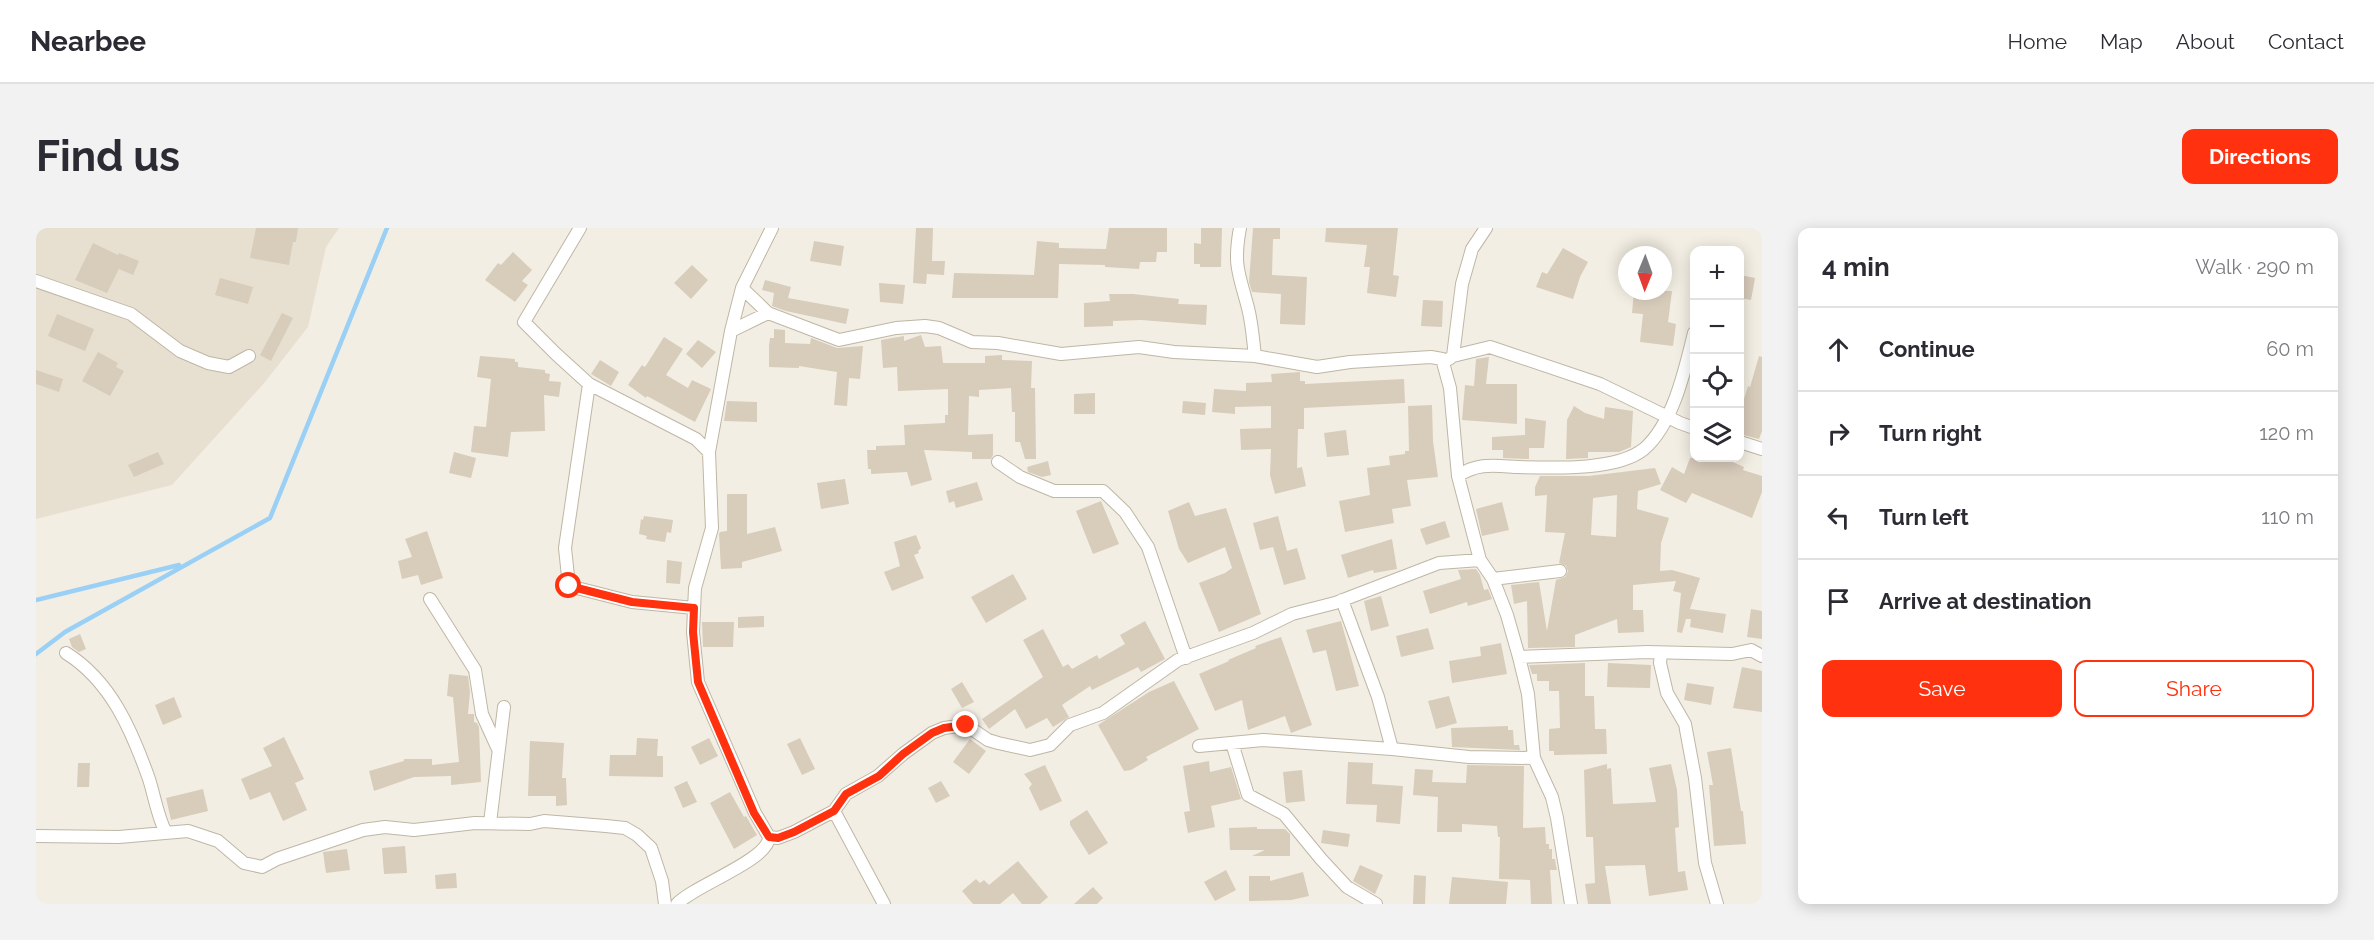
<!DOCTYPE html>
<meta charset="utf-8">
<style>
:root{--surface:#fff;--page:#f2f2f3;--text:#2b2b33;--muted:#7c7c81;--line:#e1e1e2;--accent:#ff310e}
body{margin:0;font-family:Raleway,sans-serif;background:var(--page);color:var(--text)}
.controls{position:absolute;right:18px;top:18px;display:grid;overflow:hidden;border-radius:12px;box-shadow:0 3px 15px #0003}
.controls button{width:54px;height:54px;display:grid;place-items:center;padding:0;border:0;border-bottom:2px solid var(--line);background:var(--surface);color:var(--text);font:30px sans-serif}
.compass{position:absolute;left:1582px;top:18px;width:54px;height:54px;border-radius:50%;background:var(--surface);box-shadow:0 3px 15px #0003;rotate:181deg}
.stop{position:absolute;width:18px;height:18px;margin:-14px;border:4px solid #ff310e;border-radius:50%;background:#fff}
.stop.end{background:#ff310e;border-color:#fff;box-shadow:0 2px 6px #0008}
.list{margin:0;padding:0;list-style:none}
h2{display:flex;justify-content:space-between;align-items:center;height:78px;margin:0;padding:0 24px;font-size:26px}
h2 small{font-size:20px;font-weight:400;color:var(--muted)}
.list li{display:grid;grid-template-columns:39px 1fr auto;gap:18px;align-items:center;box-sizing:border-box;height:84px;padding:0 24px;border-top:2px solid var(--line)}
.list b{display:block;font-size:22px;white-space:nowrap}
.list em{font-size:20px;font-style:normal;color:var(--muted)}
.actions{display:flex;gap:12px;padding:18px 24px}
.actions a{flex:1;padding:14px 0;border:2px solid var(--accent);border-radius:12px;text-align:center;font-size:21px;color:var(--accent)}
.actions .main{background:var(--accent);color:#fff}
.icon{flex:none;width:33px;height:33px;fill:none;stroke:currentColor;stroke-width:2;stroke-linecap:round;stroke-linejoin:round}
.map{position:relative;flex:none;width:1726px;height:676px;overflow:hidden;border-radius:12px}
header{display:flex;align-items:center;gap:36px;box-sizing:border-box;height:84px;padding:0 30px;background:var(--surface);border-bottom:2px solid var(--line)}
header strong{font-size:28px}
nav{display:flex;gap:33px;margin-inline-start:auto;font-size:21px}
.intro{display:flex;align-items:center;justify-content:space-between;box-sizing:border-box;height:144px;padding:0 36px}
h1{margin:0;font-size:42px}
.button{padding:15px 27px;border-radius:12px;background:var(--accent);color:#fff;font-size:21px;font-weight:700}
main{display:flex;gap:36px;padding:0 36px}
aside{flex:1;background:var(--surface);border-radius:12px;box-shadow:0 3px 15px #0003}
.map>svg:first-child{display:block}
</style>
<header>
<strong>Nearbee</strong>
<nav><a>Home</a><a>Map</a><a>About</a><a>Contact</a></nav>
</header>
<div class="intro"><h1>Find us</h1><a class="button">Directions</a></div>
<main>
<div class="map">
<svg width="1726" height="676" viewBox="0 0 1726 676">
<rect width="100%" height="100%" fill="#f3eee3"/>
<path fill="#e7e0d1" d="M0,0H303L290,19L272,99L229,154L136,257L0,291Z"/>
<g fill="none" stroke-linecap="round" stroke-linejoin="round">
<path stroke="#9ad0f5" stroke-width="4.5" d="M0,372L143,337
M0,426L29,404L234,290L351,0"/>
</g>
<path fill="#d8ccbb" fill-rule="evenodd" d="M220,0H262L260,14H257L253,37L214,30Z
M880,0H897L896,33H909L908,47L891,46L890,56L877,55Z
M1073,0H1131V24H1121L1120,34H1104L1103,41L1069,39V37L1023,36L1022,70H916L918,45L998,47L1001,13L1023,15V20L1070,21Z
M1165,0H1186L1185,39H1164V36H1158V15L1165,16Z
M1217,0H1244V11H1237L1236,47L1271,49L1269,97L1244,96L1245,66L1216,64L1213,54Z
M1290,0H1362L1357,47L1363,48L1360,69L1331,65L1334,39H1328L1331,17L1289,14Z
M778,13L808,18L805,38L774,33Z
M57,15L82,27L83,25L103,33L97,47L83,41L71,65L39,52Z
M1527,20L1552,34L1544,49L1537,71L1500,59L1506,44L1511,46Z
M477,24L496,42L486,53L492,57L479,74L449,52L462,35L465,37Z
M656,37L672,52L655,71L638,55Z
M1704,47L1719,50L1715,72L1704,70Z
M184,50L217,59L212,76L179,67Z
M729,52L755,59L752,70L813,81L810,96L750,83L736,78L738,65L726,62Z
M843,55L869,57L867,76L844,74Z
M1598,63H1636L1632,94L1640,96L1637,118L1604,114L1607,86L1596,85Z
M1073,66H1097L1143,71L1142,76L1171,77L1170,97L1105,92L1077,93V98L1048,99V75L1074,73Z
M1387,72L1407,73L1406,99L1385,98Z
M246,85L257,90L235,133L224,127Z
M21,86L58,101L49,123L12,108Z
M738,101L749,102V115L774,116L775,110L801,120L827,118L824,151L813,150L811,178L798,177L801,144L763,138V140L733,139V118L734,110H738Z
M885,107L889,119L905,118L907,135H949V128L966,127V132L996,133L995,160H999L1000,231H989L984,214H979V184H976L975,160L943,162V169L933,168L932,207L957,206V227L955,231H936V224L888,222L896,252L875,258L871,244L835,246V241H832L831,222H840V218L869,217L868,197L909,195V187H912V161L862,163L861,139L847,140L845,112L868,108V113Z
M628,109L647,121L630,147L652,160L656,152L675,161L659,194L611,168L610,170L592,157L606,137L609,139Z
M662,112L680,124L666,140L650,126Z
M62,124L82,135L80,139L88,143L74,168L46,153Z
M444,128L479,131V134H482V139L509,142V145L514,146L513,153L525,154L523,169L508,167L509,203L475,204L472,229L435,224L438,198L450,199L455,151L441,149Z
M1723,128L1726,129V203L1723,211L1704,206V184L1712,158L1714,159Z
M1453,129L1450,156H1481V196L1426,192L1429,157L1438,158L1440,131Z
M564,132L583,144L575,158L555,146Z
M0,142L27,151L23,164L0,156Z
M1264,144V153H1269V156L1368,151L1369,175L1268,180V201H1262L1261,240L1266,239L1270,258L1239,266L1234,247L1235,221L1205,222L1204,201L1235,200V178L1199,179V186L1176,184L1178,161L1210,163V155L1236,154L1235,146Z
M1059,165V186H1038V166Z
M691,173L721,174V194L688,193Z
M1147,173L1170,175L1169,187L1146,185Z
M1396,177L1397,213L1402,249L1371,252L1375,278L1356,281L1358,295L1309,304L1303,273L1334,267L1331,240L1354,237L1353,228L1369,226V223H1373L1372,178Z
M1538,178L1549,185L1568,191L1569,179L1597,183L1595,219L1583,224H1552V230L1530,231L1531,192Z
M1489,190L1510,193L1508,220H1493V231L1467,230V222H1456V209L1489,207Z
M1310,202L1313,227L1291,229L1288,205Z
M122,224L128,236L98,249L92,237Z
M418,224L440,230L435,250L413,245Z
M1654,230H1688L1708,239L1707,242L1726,248V264L1716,290L1656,265L1650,275L1624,262L1636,239L1648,246Z
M1012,233L1015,247L1006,249L992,244L991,239Z
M1619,240L1625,256L1602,263L1601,281L1633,290L1625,315L1624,343L1636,342L1664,350L1654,381L1690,386L1687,405L1654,399L1655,391H1650L1646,405L1641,404L1645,365L1637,363L1640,353L1597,357V382H1607L1608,404L1582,405L1581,391L1539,407V419L1492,420L1491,373L1478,376L1475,357L1503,354L1511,403L1520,352L1529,349L1532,343L1530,338L1523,335L1529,305L1509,304L1511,267L1499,268V259L1504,248H1553ZM1581,267L1580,309L1555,307L1557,270Z
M809,251L813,276L785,281L781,255Z
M941,254L947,272L920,280L918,273L913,275L910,263Z
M691,266H711V306L739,299L746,323L706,334V340L685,341L683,306L684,304L691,303Z
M1065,273L1083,316L1057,326L1040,283Z
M1153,274L1159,288L1190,280L1225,386L1183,404L1163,355L1189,345L1196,340L1189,319L1152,335L1143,321L1132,283Z
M1466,274L1473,302L1446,308L1440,281Z
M608,288L637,292L635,305L631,304L629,314L610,311L611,308L603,306L605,291L607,292Z
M1242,288L1251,323L1261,320L1270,351L1248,357L1237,319L1224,322L1217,295Z
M1409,293L1414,309L1390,317L1384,301Z
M391,303L407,350L385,357L382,347L366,351L362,333L376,329L369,311Z
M880,307L885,320L882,323L883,325L878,327L888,350L856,363L848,344L864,338L858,314Z
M1356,311L1361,341L1338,345L1337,342L1312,350L1305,327Z
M631,332L646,334L644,356L630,355Z
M1440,341L1444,347L1448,362L1452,361L1456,371L1432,378L1431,374L1394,386L1387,363L1425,351L1422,342Z
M977,346L991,371L950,395L935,369Z
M1345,368L1353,398L1335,403L1328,373Z
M1715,381L1726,383V411L1711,409Z
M728,388V399L702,400V389Z
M1109,393L1129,431L1105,444L1102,439L1056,462L1054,458L1026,477L1033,489L1017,499L1011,490L990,501L979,481L953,501L946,491L1007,449L987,412L1007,401L1027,439L1032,436L1036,441L1061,427L1063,431L1089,416L1084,407Z
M1305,393L1323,458L1300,463L1290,422L1277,425L1270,402Z
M666,394H698L697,419H667Z
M1392,400L1398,421L1365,429L1360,408Z
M44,406L50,421L43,424L36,419L33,411Z
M1245,409L1276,497L1255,505L1249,488L1212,502L1206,472L1179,483L1163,446L1193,433L1192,432L1220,420L1219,418Z
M1465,415L1471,446L1416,455L1413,433L1445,428L1444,419Z
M1549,435V468H1558L1559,501H1570L1571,526L1518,527V523H1513V501L1524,500L1523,463H1513V453H1501V446H1496L1493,437Z
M1572,435L1615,437L1614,460L1571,459Z
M1706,439L1726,443V484L1697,480Z
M413,446L432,448L434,464L432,486H438V494L441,495L443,499L445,554L415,557V548L378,549L338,563L333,543L368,533V531H396V537L423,534L417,469L411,468Z
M1138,453L1163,501L1110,529L1112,532L1095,542L1088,543L1062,497L1113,464Z
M926,454L938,474L926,480L915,461Z
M1651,455L1678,459L1675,477L1648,472Z
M1413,468L1421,495L1400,501L1392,473Z
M138,469L146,489L127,497L119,477Z
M1472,498V502H1477L1478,517H1483L1484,522L1416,519L1415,500Z
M248,509L268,551L259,555L271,582L247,593L234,564L214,572L205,551L236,538L227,520Z
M601,510L622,511L621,528H627V549L573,548L574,527H600Z
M673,510L682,528L664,537L655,519Z
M764,510L779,541L766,547L751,516Z
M934,511L950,523L933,546L917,534Z
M494,513L528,515L526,550H530L531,577L520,578V568H492Z
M1695,520L1705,583H1707L1710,616L1678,618L1673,557H1677L1671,524Z
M1173,533L1174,544L1195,539L1205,571L1175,578L1179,599L1152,605L1148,584L1154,583L1147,538Z
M1312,534L1337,535L1336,556L1367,558L1364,596L1340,594L1341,577L1310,576Z
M42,535H54L53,559H41Z
M1571,536V541L1575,540L1577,576L1620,574L1613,540L1635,536L1641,562L1643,599L1639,600L1642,644L1649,643L1652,662L1613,668L1609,637L1569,638L1575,676H1552L1549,656L1559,655L1557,609H1550L1548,542Z
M1009,537L1026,573L1004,583L993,560L996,556L988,546Z
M1431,537L1488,538L1487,600L1509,599L1510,616H1513V621H1516V631H1519L1520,638L1521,642H1514L1516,676H1495L1494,652L1463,651L1464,609H1462L1461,598L1426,596V604H1401L1402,569L1377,567L1379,541L1397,542L1396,554L1430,555Z
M1266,542L1269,573L1250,575L1247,544Z
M651,553L661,574L647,580L638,559Z
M905,553L914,568L900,575L892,560Z
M167,561L172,583L135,592L130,570Z
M694,564L708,589L710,588L721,607L698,621L674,575Z
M1051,582L1072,615L1053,627L1034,597V593Z
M1221,599V601H1249L1254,606V628H1216L1229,622H1194L1193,600Z
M1287,602L1314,606L1312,619L1285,615Z
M369,618L371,645L348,646L346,620Z
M311,621L314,642L290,645L287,624Z
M982,633L1012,669L1004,676H986L977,665L964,676H937L926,663L940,651L944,655L948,652L953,657Z
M1324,637L1347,647L1339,666L1317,653Z
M1190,642L1200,662L1179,673L1168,654Z
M1267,644L1273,668L1255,672L1213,673V648H1234V653Z
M420,645L421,660L400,661L399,647Z
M1378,647L1390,648L1389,676H1377Z
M1416,649L1472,654L1470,676H1413Z
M1057,659L1067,670L1061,676H1038Z"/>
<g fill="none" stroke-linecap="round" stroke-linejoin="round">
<defs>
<path id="minor" d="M544,0L488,94L520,126L553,156L660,211L673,224L676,300L659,360L657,404L662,454L719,585L733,609C733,632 657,658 641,676
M736,0L706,60L732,85L803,112L860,100L889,98L903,100L936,114L962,115L1025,126L1103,119L1138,124L1219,128L1281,139L1314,134L1395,129L1406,131L1414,160L1422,248L1444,332L1457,351L1471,387L1483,429L1492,466L1498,530L1516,569L1521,590L1535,676
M1204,0C1197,38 1203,45 1212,80C1216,95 1217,112 1219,128
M0,53L95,86L144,123L172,135L193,139L213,128
M695,103L732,85
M1417,128L1454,119L1564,156L1644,195L1658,200
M1413,131L1417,128L1426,56L1436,21L1450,0
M553,156L529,320L533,358L596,374L658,380
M1704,214L1726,221
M673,224L695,103L706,60
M962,234L984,249L1018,263H1067L1089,284L1112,319L1150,430
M1422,248C1442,234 1460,238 1483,239C1517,240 1581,243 1608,221C1637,196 1649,142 1658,105
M1457,351L1524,343
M394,371L439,442L446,486L462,521
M1306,372L1342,469L1356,521
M30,425C75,453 96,503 113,551C119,570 121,587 130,605
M1625,425L1624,435L1631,465L1649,496L1659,550L1669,635L1681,676
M1483,429L1611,424L1696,426L1715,422L1726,428
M1196,515L1212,567L1248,586L1285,631L1311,659L1340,676
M1163,518L1227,512L1356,521L1433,529L1498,530
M798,583L848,676
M454,595L468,479
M0,608L83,609L152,603L182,613L208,635L226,639L241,631L327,602L349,599L378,602L439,595L494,596L508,593L570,598L589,600L601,607L615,620L626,653L629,676
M733,609L742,610L758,604L798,583L810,566L842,548L867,526L896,505L908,500L930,497L952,512L962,515L994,522L1014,517L1034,497L1067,485L1142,432L1217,405L1256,386L1299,375L1403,335L1444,332"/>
</defs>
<use href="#minor" stroke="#bfb6a5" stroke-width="14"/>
<use href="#minor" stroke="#fff" stroke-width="12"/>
</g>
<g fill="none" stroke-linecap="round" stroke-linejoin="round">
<path stroke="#ff310e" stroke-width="8" d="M533,358L596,374L658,380L657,404L662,454L718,585L733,609L742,610L758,604L798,583L810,566L843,548L867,526L896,505L908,500L930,497"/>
</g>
</svg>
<div class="controls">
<button>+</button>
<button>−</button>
<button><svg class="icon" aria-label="locate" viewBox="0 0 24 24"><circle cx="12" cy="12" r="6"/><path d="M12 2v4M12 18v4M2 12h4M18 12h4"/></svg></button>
<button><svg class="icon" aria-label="layers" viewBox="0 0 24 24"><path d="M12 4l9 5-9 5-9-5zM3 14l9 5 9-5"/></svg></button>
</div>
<svg class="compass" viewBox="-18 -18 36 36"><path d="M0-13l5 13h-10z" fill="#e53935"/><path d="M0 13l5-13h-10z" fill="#7c7c81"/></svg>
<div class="stop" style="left:533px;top:358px"></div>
<div class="stop end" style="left:930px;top:497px"></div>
</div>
<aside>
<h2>4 min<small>Walk · 290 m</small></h2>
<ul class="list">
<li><svg class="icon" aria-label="ahead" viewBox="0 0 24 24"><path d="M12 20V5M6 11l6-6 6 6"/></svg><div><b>Continue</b></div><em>60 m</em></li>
<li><svg class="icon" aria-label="right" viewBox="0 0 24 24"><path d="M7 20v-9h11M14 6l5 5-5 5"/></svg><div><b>Turn right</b></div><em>120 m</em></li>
<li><svg class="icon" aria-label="left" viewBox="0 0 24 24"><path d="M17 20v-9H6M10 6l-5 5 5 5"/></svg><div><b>Turn left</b></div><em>110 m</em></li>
<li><svg class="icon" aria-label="arrive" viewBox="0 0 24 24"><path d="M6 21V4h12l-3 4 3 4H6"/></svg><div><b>Arrive at destination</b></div></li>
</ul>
<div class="actions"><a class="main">Save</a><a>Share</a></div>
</aside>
</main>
